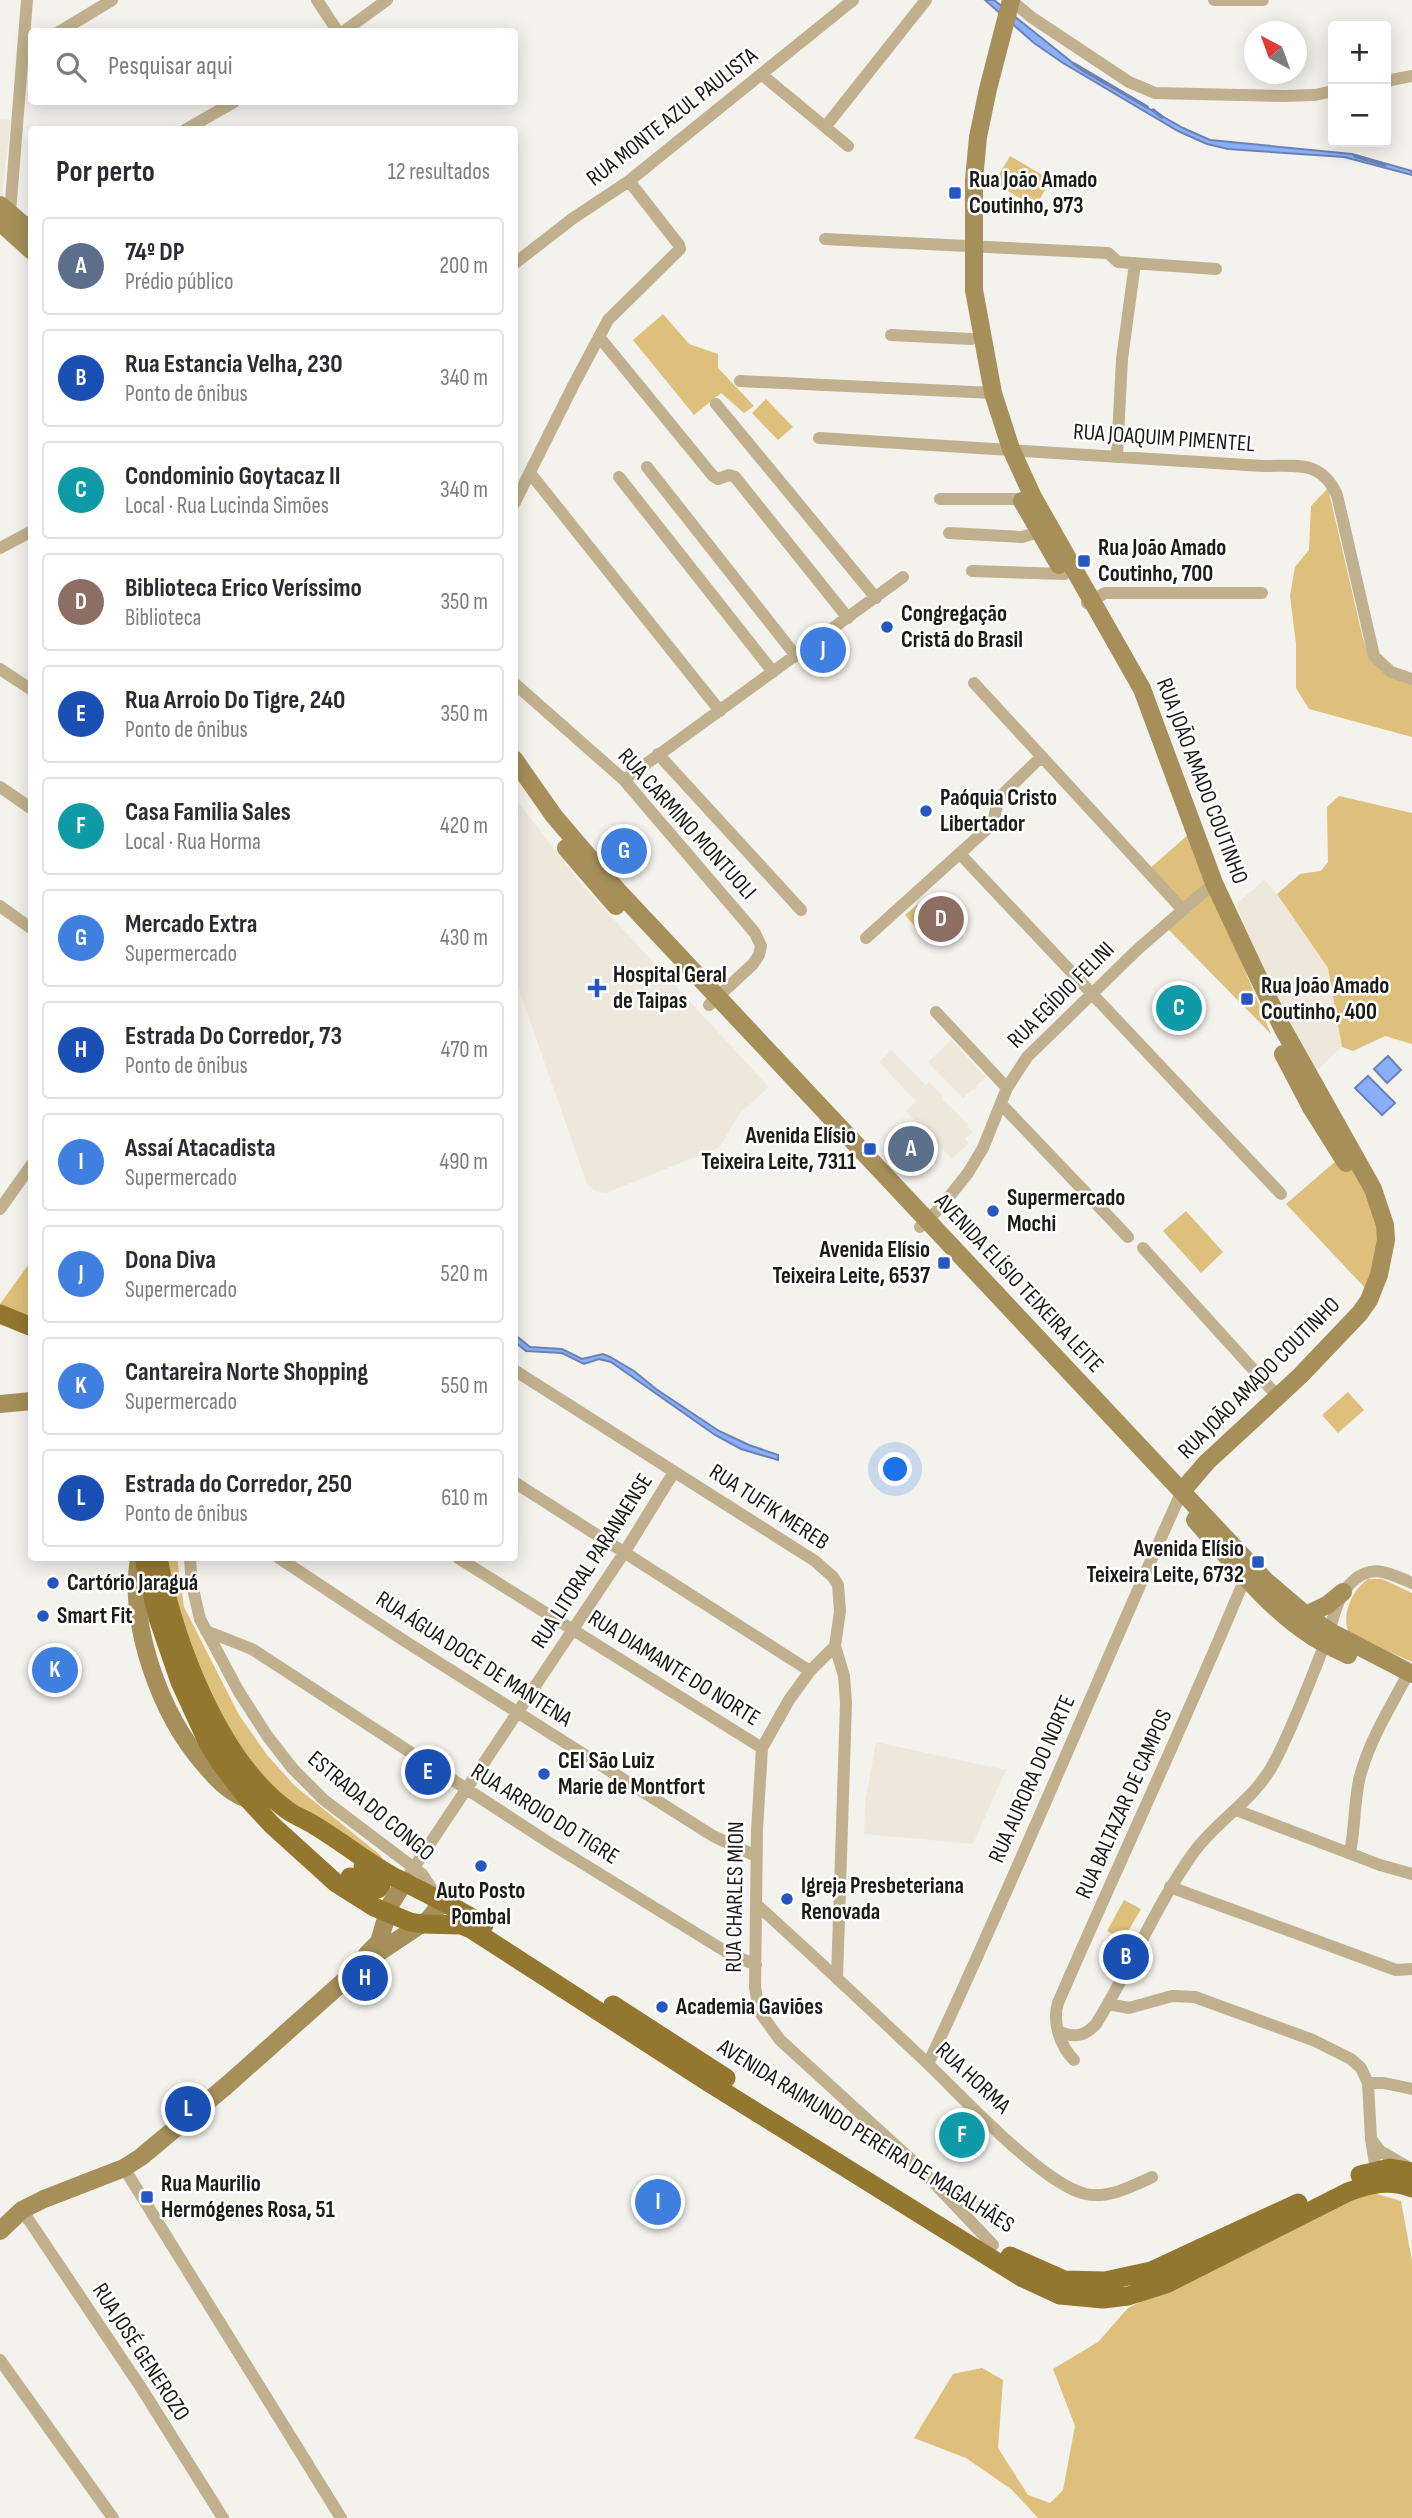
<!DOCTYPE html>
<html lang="pt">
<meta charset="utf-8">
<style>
:root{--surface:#fff;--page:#f2f2f3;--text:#2b2b33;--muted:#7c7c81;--line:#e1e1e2;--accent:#2656c4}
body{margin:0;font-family:"Sofia Sans Condensed",sans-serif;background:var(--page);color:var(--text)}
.controls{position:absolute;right:21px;top:21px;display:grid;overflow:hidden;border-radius:7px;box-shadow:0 4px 18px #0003}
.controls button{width:63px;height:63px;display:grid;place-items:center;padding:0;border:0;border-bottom:2px solid var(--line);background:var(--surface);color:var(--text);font:35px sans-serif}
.compass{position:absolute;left:1244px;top:21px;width:63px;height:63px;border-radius:50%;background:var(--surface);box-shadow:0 4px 18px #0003;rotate:319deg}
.you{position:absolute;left:896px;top:1470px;width:24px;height:24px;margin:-18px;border:5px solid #fff;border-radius:50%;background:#1a73e8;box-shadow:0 0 0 10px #1a73e833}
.badge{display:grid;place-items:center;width:46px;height:46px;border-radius:50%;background:var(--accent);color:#fff;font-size:23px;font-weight:700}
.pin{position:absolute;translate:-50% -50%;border:4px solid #fff;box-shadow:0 2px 7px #0006}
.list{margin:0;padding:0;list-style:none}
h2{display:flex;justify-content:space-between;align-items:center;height:91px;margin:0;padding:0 28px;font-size:30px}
h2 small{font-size:23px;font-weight:400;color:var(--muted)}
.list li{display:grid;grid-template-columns:46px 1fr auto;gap:21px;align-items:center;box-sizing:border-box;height:98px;margin:0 14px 14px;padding:0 14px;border:2px solid var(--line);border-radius:7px}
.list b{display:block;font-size:26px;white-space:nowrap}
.list p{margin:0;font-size:23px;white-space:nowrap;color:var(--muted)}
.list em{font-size:23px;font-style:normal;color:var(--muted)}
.icon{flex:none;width:38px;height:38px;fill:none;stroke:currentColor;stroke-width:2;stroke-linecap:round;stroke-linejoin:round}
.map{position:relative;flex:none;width:1412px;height:2518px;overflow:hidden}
.search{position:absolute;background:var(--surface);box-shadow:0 4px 18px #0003;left:28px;top:28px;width:490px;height:77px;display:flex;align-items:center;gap:18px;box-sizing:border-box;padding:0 24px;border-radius:7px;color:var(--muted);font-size:26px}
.panel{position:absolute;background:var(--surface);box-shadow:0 4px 18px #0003;left:28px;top:126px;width:490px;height:1435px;border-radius:7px}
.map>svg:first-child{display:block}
</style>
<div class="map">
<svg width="1412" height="2518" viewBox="0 0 1412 2518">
<rect width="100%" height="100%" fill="#f4f2ed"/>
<path fill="#eee8dc" d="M0,119L11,120L2,197L0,195Z
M515,798L581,884L769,1087L739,1114L720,1147L606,1193L595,1191L587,1184L515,978Z
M1264,880L1277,894L1328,968L1342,1047L1313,1074L1280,1012L1236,904Z
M951,1040L986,1077L976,1086L977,1088L975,1090L973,1089L963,1098L928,1062Z
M891,1050L925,1084L920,1089L929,1082L944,1097L942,1099L968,1124L967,1126L973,1132L965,1139L969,1143L952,1159L906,1111L916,1101L879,1062Z
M876,1742L1006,1770L973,1844L864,1834L865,1803Z"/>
<path fill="#debf7b" d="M1010,156L1051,180L1035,207L994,183Z
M663,314L689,344L718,354V368L754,406L744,413L721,393L694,415L633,340Z
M766,399L793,427L778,440L752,413Z
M1328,488L1363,639C1374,669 1383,676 1412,685V737L1309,709L1296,688V643L1290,596L1295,567L1309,550L1311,506Z
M1339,796L1412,813V1044L1385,1036L1353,1051L1342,1047L1328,968L1277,894L1300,874L1321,871L1328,862L1327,807Z
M1189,834L1271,1034L1165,926L1181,909L1148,870Z
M925,898L935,909V913L918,930L905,915Z
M1344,1154C1363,1186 1387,1225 1376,1264C1374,1273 1370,1282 1367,1290L1286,1204Z
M1186,1211L1223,1252L1201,1273L1163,1231Z
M31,1261V1325L0,1311V1304Z
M1348,1392L1364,1410L1338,1433L1322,1415Z
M164,1558H177L184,1607L239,1715L267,1755L295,1786L380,1855L391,1872L277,1795L237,1750L203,1689Z
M1368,1579H1382L1412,1593V1662L1349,1634C1341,1615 1351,1591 1368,1579Z
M1124,1900L1141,1909L1123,1940L1107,1931Z
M1367,2191L1401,2201L1412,2261V2518H1038L1011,2489L966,2458L914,2438L953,2374L982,2368L1003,2380L998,2448L1028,2495L1050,2503L1063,2490L1075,2426L1053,2369L1098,2342L1128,2308Z"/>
<path fill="#8aaff8" stroke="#6982b5" stroke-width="2" d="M985,0H994L1083,71L1183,128L1210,140L1352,154L1412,171V175L1344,157L1228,149L1207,144L1178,131L1063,63L1034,43Z
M1388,1056L1401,1070L1387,1083L1374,1069Z
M1368,1076L1395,1103L1382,1115L1355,1088Z
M514,1334L530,1347L562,1349L582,1359L603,1354L610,1357L634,1371L656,1389L719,1431L749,1445L778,1455V1460L741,1449L715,1435L611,1362L599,1359L584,1364L562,1353L526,1351L515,1342Z"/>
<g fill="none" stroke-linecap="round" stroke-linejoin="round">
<path stroke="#6982b5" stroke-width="3.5" d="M1074,64L1147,107
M1153,110L1162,117
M1355,156L1385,165"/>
<path stroke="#c0b08d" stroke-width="12" d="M317,0L338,32
M1011,0L1031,17L1129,82L1155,93L1284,96L1315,95L1333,91
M1214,0H1263
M59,32L112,0
M343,32L387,0
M761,74L848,146
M1386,81L1412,76
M826,126L926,0
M185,130L234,102
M6,218L10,213L27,0
M825,239L1108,253L1118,262L1216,269
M514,264L572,219L629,181L853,0
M891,335L971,339
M600,338L713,476L718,479L729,475L735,477L848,618
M740,381L993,393
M716,404L876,598
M819,438L1263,466C1297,466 1321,460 1337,495L1374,656L1391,672L1412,679
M1117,455L1122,359L1135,263
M647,467L796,656
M530,473L720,711
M619,477L773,672
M940,499H1021
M514,504L573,386L608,320L680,249L679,245L629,181
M949,533L1022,537L1046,530
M0,548L32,531
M972,571L1064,574
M1087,603L1105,593H1262
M0,669L32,690
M514,683L624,780L755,933L761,946L759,955L753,964L709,1005
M974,683L1182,909
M658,754L801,910
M624,780L903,577
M0,787L32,809
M960,854L1281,1194
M0,906L32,929
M866,938L989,827L994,819L998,799L1041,757
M936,1012L1007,1088
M1001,1104L1128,1237
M0,1209L32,1164
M920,1227L941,1207L968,1173L983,1148L1007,1088L1027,1057L1138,949L1214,883
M1143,1248L1271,1389
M514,1370L815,1561L833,1577L838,1585L840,1611L835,1646L844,1676L846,1703L837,1979
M514,1482L810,1671
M190,1558L192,1585L200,1619L239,1692L268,1737L293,1769L324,1800L422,1874L437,1897
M279,1558L403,1640L713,1836L756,1856
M458,1558L762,1748
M206,1631L252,1649L548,1842L728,1953L756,1965
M835,1646L810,1671L789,1700L762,1748L757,1830L755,1987L759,2011L780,2040L917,2165L993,2245
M1236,1810L1380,1865L1412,1874
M1350,1853C1355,1828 1354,1801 1360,1776C1370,1739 1391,1706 1409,1672
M405,1881L624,1553L674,1472
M1170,1887L1396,1970L1412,1969
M757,1905C814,1956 870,2009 926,2062C960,2094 1043,2185 1086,2194C1108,2199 1133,2186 1152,2177
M1108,2004L1129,2008L1172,1996L1195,1997L1313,2040L1351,2059L1361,2068L1368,2083L1371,2139L1377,2176
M1060,2032C1075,2038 1085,2036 1096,2024C1131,1968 1155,1906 1194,1852C1218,1819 1256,1799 1275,1761C1294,1724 1310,1682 1325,1643C1333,1622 1336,1596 1353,1581C1373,1563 1391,1574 1412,1583
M1074,2060C1060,2046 1052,2022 1058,2003C1118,1865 1182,1729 1240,1590L1249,1574
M928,2064C1017,1875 1096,1681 1182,1491
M1368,2083H1384L1412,2089
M1371,2139L1380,2151L1406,2166
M124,2168L341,2518
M22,2210L140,2386L223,2518
M0,2360L113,2518"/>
<path stroke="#a68f59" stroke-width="18" d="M1011,0L988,89L978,137L974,180V290L993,393L1011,449L1033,497L1142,689L1214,883L1252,964L1282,1027L1373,1189L1385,1225L1386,1240L1379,1275L1369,1300L1360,1313L1300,1376L1207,1462L1182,1491
M0,205L32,232
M0,222L32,251
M1022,501L1059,565
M514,759L554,816L619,892L1265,1580L1306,1615L1329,1631L1412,1674
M566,848L616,906
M1283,1054L1312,1109L1346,1163
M0,1404L32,1401
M1195,1520C1227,1556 1269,1609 1310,1635C1322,1643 1335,1649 1348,1655
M139,1558C128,1624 160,1714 204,1764C215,1777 228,1792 245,1798
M1306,1615L1327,1605L1343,1592
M367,1954L379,1942L390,1905L405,1881
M0,2231L22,2210L44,2199L124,2168L141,2157L226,2086L344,1981L381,1951L429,1919L436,1910L438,1899"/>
<path stroke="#94772f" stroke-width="19" d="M0,1314L32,1327
M144,1558L158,1618L180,1682L209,1745L221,1764L248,1799L272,1825L336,1883L374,1907L410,1922L422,1924L461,1925L471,1929L708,2082L1021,2277L1060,2295L1103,2299L1128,2296L1166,2284L1348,2192C1370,2184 1389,2179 1412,2188
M158,1558C174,1640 218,1762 290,1812C298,1817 306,1820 314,1825C341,1841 366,1862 394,1877C424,1892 455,1907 484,1925
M350,1877L372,1890L378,1889L381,1885L380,1880L363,1867
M613,2005L726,2078
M1360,2175L1390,2168L1412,2172
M1010,2256L1064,2280L1105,2281L1151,2271L1298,2203"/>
</g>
<g fill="#2656c4" stroke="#fff" stroke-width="2.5">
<rect x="948" y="186" width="14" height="14" rx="3.5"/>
<rect x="1077" y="554" width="14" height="14" rx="3.5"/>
<circle cx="887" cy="627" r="7"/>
<circle cx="926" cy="811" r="7"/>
<path d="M593.5 977.5h7v7h7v7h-7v7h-7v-7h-7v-7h7z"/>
<rect x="1240" y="992" width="14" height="14" rx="3.5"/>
<rect x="863" y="1142" width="14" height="14" rx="3.5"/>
<circle cx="993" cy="1211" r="7"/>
<rect x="937" y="1256" width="14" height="14" rx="3.5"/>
<rect x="1251" y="1555" width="14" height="14" rx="3.5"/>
<circle cx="53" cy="1583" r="7"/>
<circle cx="43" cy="1616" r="7"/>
<circle cx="544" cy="1774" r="7"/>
<circle cx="481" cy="1866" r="7"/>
<circle cx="787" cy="1899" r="7"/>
<circle cx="662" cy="2007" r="7"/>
<rect x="140" y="2190" width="14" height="14" rx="3.5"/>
</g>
<g text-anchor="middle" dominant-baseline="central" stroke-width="5" stroke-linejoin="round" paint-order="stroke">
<g font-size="23" fill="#1b1a18" stroke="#fff">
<text transform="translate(672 117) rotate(-38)">RUA MONTE AZUL PAULISTA</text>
<text transform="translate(1164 438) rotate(4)">RUA JOAQUIM PIMENTEL</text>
<text transform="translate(1202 781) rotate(69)">RUA JOÃO AMADO COUTINHO</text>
<text transform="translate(687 824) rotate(48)">RUA CARMINO MONTUOLI</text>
<text transform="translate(1061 995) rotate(-45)">RUA EGÍDIO FELINI</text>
<text transform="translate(1019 1283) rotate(47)">AVENIDA ELÍSIO TEIXEIRA LEITE</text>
<text transform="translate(1259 1378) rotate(-45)">RUA JOÃO AMADO COUTINHO</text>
<text transform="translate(769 1507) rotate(33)">RUA TUFIK MEREB</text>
<text transform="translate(592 1561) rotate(-57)">RUA LITORAL PARANAENSE</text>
<text transform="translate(474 1659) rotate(33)">RUA ÁGUA DOCE DE MANTENA</text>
<text transform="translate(674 1668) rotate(32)">RUA DIAMANTE DO NORTE</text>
<text transform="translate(1032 1779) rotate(-66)">RUA AURORA DO NORTE</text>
<text transform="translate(1124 1804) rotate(-66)">RUA BALTAZAR DE CAMPOS</text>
<text transform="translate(371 1806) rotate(40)">ESTRADA DO CONGO</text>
<text transform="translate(545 1814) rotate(32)">RUA ARROIO DO TIGRE</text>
<text transform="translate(735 1897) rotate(-89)">RUA CHARLES MION</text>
<text transform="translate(973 2078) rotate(43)">RUA HORMA</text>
<text transform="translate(866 2136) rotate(32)">AVENIDA RAIMUNDO PEREIRA DE MAGALHÃES</text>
<text transform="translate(141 2352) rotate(57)">RUA JOSÉ GENEROZO</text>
</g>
<g font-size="23" font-weight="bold" fill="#1b1a18" stroke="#fff" text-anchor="start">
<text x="969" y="180">Rua João Amado<tspan x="969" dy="26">Coutinho, 973</tspan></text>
<text x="1098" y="548">Rua João Amado<tspan x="1098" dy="26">Coutinho, 700</tspan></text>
<text x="901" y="614">Congregação<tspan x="901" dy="26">Cristã do Brasil</tspan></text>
<text x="940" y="798">Paóquia Cristo<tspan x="940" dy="26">Libertador</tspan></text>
<text x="613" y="975">Hospital Geral<tspan x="613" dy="26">de Taipas</tspan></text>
<text x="1261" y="986">Rua João Amado<tspan x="1261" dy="26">Coutinho, 400</tspan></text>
<text x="856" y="1136" text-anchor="end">Avenida Elísio<tspan x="856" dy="26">Teixeira Leite, 7311</tspan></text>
<text x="1007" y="1198">Supermercado<tspan x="1007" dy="26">Mochi</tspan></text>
<text x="930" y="1250" text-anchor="end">Avenida Elísio<tspan x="930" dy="26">Teixeira Leite, 6537</tspan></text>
<text x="1244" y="1549" text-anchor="end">Avenida Elísio<tspan x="1244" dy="26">Teixeira Leite, 6732</tspan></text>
<text x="67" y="1583">Cartório Jaraguá</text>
<text x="57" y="1616">Smart Fit</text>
<text x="558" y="1761">CEI São Luiz<tspan x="558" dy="26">Marie de Montfort</tspan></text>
<text x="801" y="1886">Igreja Presbeteriana<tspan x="801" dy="26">Renovada</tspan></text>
<text x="481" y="1891" text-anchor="middle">Auto Posto<tspan x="481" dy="26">Pombal</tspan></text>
<text x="676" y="2007">Academia Gaviões</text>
<text x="161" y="2184">Rua Maurilio<tspan x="161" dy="26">Hermógenes Rosa, 51</tspan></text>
</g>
</g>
</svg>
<div class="controls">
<button>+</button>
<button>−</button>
</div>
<svg class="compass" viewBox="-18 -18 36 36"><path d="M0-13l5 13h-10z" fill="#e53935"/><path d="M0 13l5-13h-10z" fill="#7c7c81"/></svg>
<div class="you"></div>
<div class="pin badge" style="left:911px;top:1149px;background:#5c6f8a">A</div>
<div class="pin badge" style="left:1126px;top:1957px;background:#1a4fb4">B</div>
<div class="pin badge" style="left:1179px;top:1008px;background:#0f9aa8">C</div>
<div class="pin badge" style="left:941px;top:919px;background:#8d6e63">D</div>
<div class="pin badge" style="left:428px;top:1772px;background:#1a4fb4">E</div>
<div class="pin badge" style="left:962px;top:2135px;background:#0f9aa8">F</div>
<div class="pin badge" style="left:624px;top:851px;background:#3f7fe0">G</div>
<div class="pin badge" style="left:365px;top:1978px;background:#1a4fb4">H</div>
<div class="pin badge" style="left:658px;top:2202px;background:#3f7fe0">I</div>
<div class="pin badge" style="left:823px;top:650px;background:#3f7fe0">J</div>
<div class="pin badge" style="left:55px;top:1670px;background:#3f7fe0">K</div>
<div class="pin badge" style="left:188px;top:2109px;background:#1a4fb4">L</div>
<div class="search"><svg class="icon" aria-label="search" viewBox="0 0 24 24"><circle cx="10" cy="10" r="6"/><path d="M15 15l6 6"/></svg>Pesquisar aqui</div>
<section class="panel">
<h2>Por perto<small>12 resultados</small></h2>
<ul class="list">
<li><span class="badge" style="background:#5c6f8a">A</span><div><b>74º DP</b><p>Prédio público</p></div><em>200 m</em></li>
<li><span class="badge" style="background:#1a4fb4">B</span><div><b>Rua Estancia Velha, 230</b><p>Ponto de ônibus</p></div><em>340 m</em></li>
<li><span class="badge" style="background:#0f9aa8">C</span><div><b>Condominio Goytacaz II</b><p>Local · Rua Lucinda Simões</p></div><em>340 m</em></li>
<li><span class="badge" style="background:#8d6e63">D</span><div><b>Biblioteca Erico Veríssimo</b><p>Biblioteca</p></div><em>350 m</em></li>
<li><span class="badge" style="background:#1a4fb4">E</span><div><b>Rua Arroio Do Tigre, 240</b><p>Ponto de ônibus</p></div><em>350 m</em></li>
<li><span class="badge" style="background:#0f9aa8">F</span><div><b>Casa Familia Sales</b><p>Local · Rua Horma</p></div><em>420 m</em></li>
<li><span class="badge" style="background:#3f7fe0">G</span><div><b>Mercado Extra</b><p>Supermercado</p></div><em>430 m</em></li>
<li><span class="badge" style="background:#1a4fb4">H</span><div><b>Estrada Do Corredor, 73</b><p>Ponto de ônibus</p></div><em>470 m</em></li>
<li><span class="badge" style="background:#3f7fe0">I</span><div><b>Assaí Atacadista</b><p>Supermercado</p></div><em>490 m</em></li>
<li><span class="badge" style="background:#3f7fe0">J</span><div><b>Dona Diva</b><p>Supermercado</p></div><em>520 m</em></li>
<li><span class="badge" style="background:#3f7fe0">K</span><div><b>Cantareira Norte Shopping</b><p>Supermercado</p></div><em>550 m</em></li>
<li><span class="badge" style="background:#1a4fb4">L</span><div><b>Estrada do Corredor, 250</b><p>Ponto de ônibus</p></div><em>610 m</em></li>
</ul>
</section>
</div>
